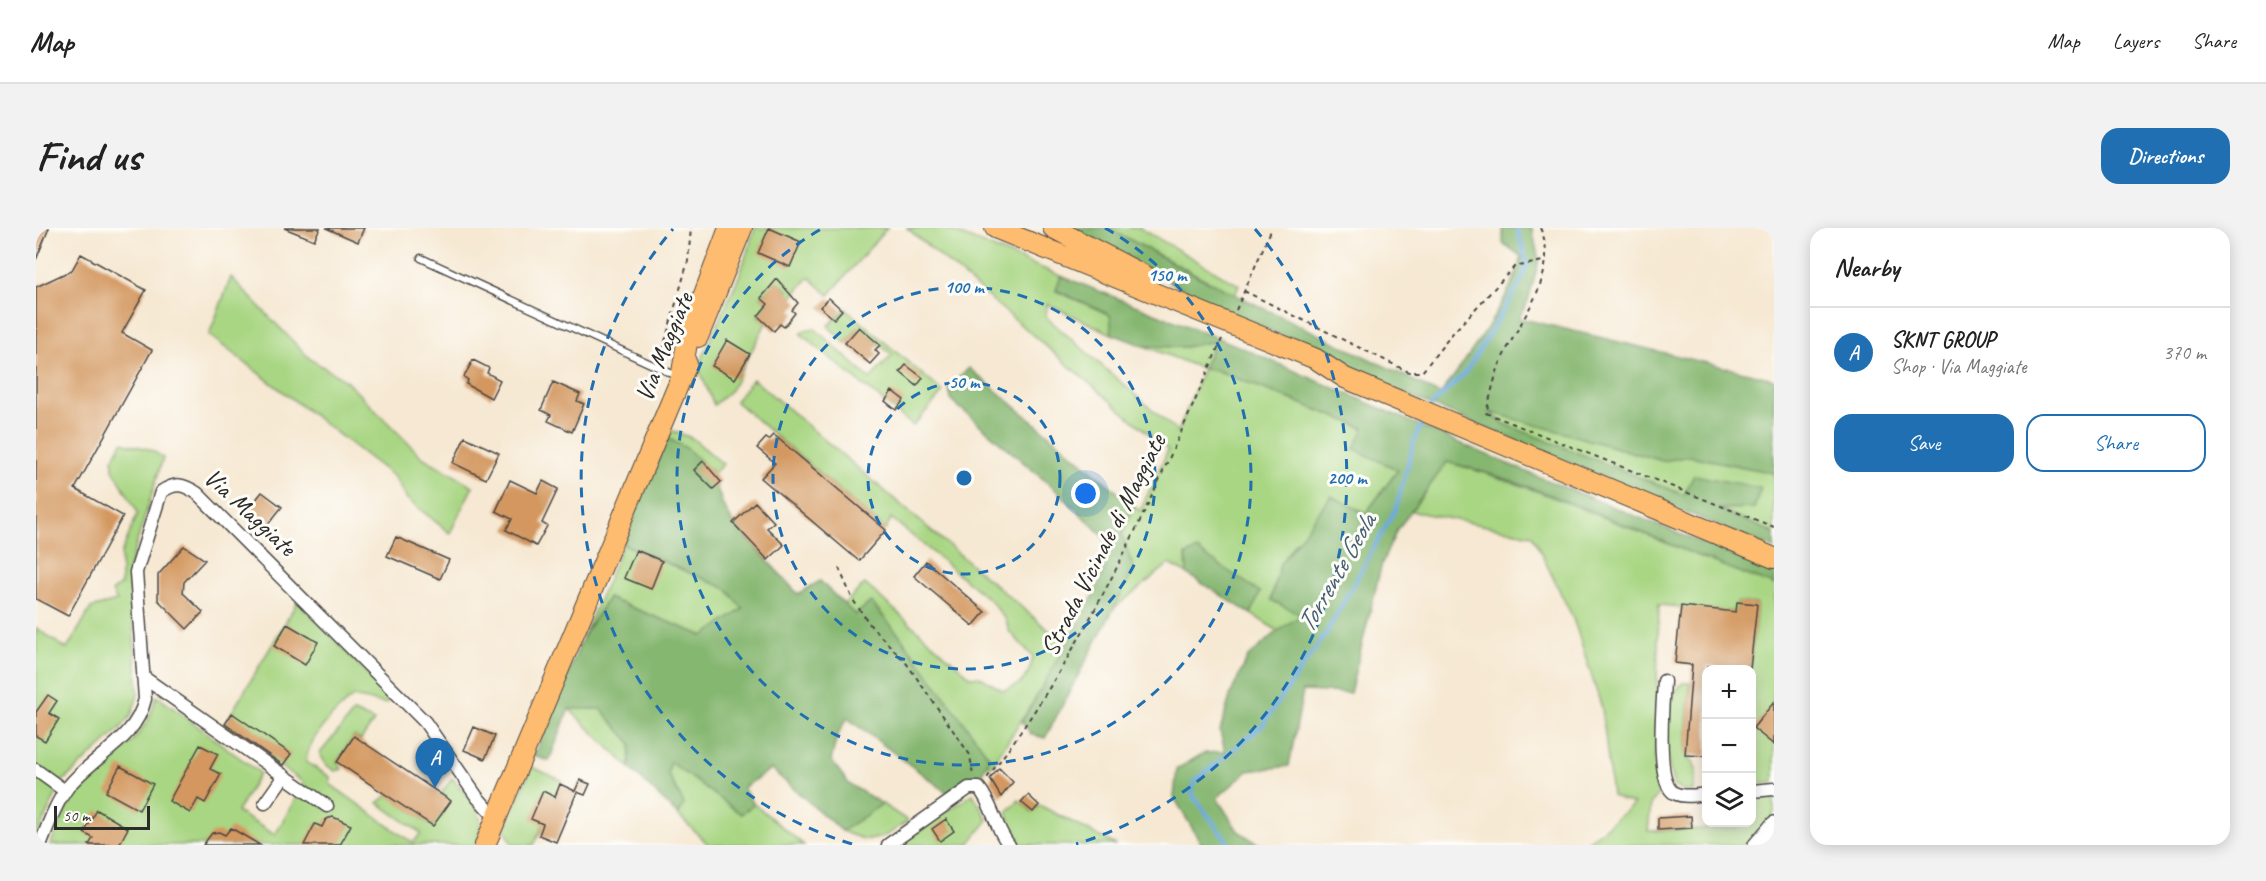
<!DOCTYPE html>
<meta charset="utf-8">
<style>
:root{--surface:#fff;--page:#f2f2f2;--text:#222;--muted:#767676;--line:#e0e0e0;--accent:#1f6fb2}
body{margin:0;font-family:Caveat,sans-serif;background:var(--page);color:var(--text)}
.controls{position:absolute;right:18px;bottom:18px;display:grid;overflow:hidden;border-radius:12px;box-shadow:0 3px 15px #0003}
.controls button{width:54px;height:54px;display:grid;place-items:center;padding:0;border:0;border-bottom:2px solid var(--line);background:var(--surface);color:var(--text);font:30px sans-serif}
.scale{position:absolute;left:18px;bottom:15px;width:96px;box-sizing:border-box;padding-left:6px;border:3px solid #2b2b2b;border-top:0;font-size:16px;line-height:21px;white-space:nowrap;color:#2b2b2b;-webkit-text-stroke:4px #fdfcf7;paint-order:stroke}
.you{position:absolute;left:1050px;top:266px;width:21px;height:21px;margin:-15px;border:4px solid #fff;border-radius:50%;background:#1a73e8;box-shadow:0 0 0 9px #1a73e833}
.badge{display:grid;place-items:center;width:39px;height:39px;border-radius:50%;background:var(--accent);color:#fff;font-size:20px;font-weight:700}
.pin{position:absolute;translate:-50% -50px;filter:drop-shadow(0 2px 3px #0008)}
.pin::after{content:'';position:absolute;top:32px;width:21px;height:18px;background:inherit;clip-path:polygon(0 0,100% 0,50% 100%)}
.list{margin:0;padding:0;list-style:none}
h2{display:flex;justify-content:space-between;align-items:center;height:78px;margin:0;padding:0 24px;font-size:26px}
h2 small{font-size:20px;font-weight:400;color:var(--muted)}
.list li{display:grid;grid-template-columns:39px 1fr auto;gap:18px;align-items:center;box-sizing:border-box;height:90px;padding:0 24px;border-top:2px solid var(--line)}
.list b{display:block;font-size:22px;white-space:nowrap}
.list p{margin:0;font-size:20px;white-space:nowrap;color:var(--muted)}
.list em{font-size:20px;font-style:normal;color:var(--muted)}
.actions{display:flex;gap:12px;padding:18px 24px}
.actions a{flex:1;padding:14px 0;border:2px solid var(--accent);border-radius:18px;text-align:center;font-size:21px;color:var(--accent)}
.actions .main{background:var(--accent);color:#fff}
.icon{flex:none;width:33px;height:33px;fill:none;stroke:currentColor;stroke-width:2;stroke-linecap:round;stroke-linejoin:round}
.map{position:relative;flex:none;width:1738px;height:617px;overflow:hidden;border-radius:18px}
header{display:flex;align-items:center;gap:36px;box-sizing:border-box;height:84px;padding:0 30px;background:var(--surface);border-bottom:2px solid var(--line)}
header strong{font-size:28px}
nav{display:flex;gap:33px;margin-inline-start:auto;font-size:21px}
.intro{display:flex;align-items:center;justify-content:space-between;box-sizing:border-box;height:144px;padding:0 36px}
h1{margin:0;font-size:42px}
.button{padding:15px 27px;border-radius:18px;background:var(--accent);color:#fff;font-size:21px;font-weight:700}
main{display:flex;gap:36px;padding:0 36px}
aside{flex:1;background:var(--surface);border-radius:18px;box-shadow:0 3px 15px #0003}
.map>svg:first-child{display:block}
</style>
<header>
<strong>Map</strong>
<nav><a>Map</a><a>Layers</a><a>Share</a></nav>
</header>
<div class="intro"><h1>Find us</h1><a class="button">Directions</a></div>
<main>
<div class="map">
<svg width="1738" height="617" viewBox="0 0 1738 617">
<rect width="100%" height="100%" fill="#fdfcf7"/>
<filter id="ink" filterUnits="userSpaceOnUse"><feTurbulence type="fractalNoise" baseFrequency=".0167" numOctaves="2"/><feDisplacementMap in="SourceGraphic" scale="12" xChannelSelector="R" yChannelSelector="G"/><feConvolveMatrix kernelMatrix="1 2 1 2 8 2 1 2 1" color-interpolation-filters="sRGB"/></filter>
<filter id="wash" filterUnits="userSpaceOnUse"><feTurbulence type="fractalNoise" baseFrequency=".008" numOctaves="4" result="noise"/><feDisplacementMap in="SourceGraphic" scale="24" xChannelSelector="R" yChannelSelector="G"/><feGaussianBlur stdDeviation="1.35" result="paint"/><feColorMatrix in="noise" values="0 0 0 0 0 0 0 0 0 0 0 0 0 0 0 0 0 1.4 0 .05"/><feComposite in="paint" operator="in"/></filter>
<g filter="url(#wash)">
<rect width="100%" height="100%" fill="#f6e8d2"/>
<path fill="#a9d683" stroke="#6a8057" stroke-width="1.5" d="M719,0H851L793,67L773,49L756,69L750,65L752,62L741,52L725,69L732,76L722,88L730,95L695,162L678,177L662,139L704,46Z
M871,0H908L1025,48L1020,63L1075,87L1076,106L1011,76L1010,89L1142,204L1167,141L1108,118L1149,119L1180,113L1168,141L1182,143L1328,200L1362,242L1330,285L1259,314L1244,336L1235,371L1266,387L1242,403L1215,386L1224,364L1150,327L1151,346L1133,336L1076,382L1098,342L1086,307L1098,278L1104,283L1132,222Z
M1072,0H1104L1203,57L1199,67Z
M195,49L274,131L310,153L386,229L437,258L414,305L371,271L358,249L173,107Z
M810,81L907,164L877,198L765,106L769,102L778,100L834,151L856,127L823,99L809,115L792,98Z
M717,151L1030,417L1005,462L955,539L951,536L954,530L864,408L835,374L819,387L808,376L829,356L935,449L943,448L966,462C987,458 993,449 997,429L973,403L970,392L955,373L855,290L850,302L699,173Z
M1453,183L1627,233L1654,228L1738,245V305L1681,281L1718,280L1724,260L1648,267L1466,195Z
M634,202L656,210L687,236L676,247L650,220L631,210Z
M86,214L116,222L127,230L93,340L102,467L95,488L83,502L26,554L0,609V400L31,421L55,380L81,373L76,364L85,356V326L102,285L77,241V232Z
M1411,234C1524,265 1628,318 1738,357V555L1716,556L1714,441L1721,376L1701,374L1700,384L1623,377L1619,536L1622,567L1615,575L1612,603L1700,600L1703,595L1716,594V565L1738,563V585L1713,617H1548L1598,576L1576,568L1566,480L1537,390L1496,307L1375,283Z
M587,316L691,361L707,381L668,408L572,370L548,407Z
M262,373L354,470L351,476L317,469C298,484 272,510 270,534L294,549V556L377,615L385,605L342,575L352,567L397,598L414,573L405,566L416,550C436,574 454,584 439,617H14L37,566L97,513L113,491L121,468L224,545L201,584L239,607L268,555L187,499Z
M1648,455H1654L1649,526L1653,527L1652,532L1657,534L1660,542L1657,563H1646L1638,558C1630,532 1622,472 1648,455Z
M533,481H565L595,515L594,540Z
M318,484L338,493L325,512L318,508L301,534L306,541L299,543L289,536L284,525Z
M634,534L705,586L718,576L768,617H673L642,587L648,576L632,546Z
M496,539L527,553L519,569L507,564V596L498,617H477L469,601Z
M937,566L952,592L932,617H861Z
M983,572L996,584L1003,577L1080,617H987L970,600L974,594L971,584Z
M846,576L872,593C843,613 837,617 806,603Z"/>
<path fill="#86b771" stroke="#58714e" stroke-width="1.5" d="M1030,0H1072L1163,49L1369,148L1404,167C1433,127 1472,76 1486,29L1467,15V0H1496L1503,33L1492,73L1483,90L1738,151V245L1654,228L1627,233L1454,184L1466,195L1648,267L1658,247L1725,260L1718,280L1682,281L1738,305V321L1312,142L1278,118L1249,109L1181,78Z
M1025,48L1197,116L1486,242L1738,344V357C1629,319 1524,262 1411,234L1361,302L1346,335L1314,465L1267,463L1253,538L1212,543L1181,570L1202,603L1224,617H1166L1138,569L1141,541L1168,525L1189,524L1184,503L1195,465L1212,429L1242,403L1265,387L1235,372L1244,336L1295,268L1330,285L1362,242L1318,221L1328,200L1182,143L1167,141L1179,113L1149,119L1108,118L1076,106L1074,87L1020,62Z
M933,140L1098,278L1086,307L1098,342L1009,510L995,506L986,494L1060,363L1070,336L1069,310L1022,264L915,172L913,159Z
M631,210L650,220L675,242L686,275L697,295L762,366L784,353L819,387L835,374L864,408L954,530L944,549L936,550L912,565L811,490L801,508L795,532L813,556L846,576L806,603L735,541L707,560L718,576L705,586L634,534L632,546L648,576L642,587L594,540L595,515L565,481H533L513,533L498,528L548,407L572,370L667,408L707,381L691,361L587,316Z
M1161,322L1224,364L1215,386L1151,346L1150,327Z"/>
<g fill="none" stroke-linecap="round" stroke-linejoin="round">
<path stroke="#6daadf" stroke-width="4" d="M1394,179L1429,145L1486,52L1491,36L1481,0
M1194,617L1156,566L1159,553L1225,499L1292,402L1360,280L1379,210L1389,189"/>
</g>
<g id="blocks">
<path fill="#d3975f" d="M0,0H13L0,32Z
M248,0H284L278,12Z
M290,0H328L322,14Z
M733,0L765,14L754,39L722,25Z
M45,26L110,62L86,105L116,122L39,261L87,288L32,388L0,371V59L36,42Z
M741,51L762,75L756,82L759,85L748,99L744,96L738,103L722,88L732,76L725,70Z
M793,70L806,82L798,91L784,79Z
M823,99L844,117L839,122L843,126L834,136L809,115Z
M691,112L714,126L699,151L676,138Z
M437,132L453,140L451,145L464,152L455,170L430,156L432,152L428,149Z
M870,137L887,150L881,158L864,144Z
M517,154L544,166L541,173L548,176L536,204L512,193L515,187L505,182Z
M856,163L868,172L860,182L849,173Z
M738,207L850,302L823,333L725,250L739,235L721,220L730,210L733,212Z
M429,209L463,225L450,251L417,235Z
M667,233L685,254L677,261L658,242Z
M474,252L501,265L507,253L522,261L506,295L511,298L500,318L470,302L476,291L460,283Z
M226,264L246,279L230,299L210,284Z
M719,274L738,294L731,300L748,317L732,332L697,295Z
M360,309L413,332L404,351L351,328Z
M148,318L169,332L148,354L147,365L167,384L151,401L122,372V347Z
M600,322L626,333L615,361L588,350Z
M890,333L949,384L937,398L878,348Z
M1701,374L1721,376L1714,441L1671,438V528L1649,527L1656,437L1639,435L1645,378L1700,384Z
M251,396L282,414L269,437L238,418Z
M12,467L21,473L13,485L23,491L9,513L0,508V484Z
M1738,474V517L1717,500Z
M196,485L255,526L247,537L189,496Z
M438,499L459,508L449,531L428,522Z
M318,508L415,573L397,598L301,534Z
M164,517L182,526L174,541L185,546L169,575L162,571L154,585L133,573Z
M84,538L117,556L103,582L70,564Z
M963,540L977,554L965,569L954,551Z
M544,552L554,556L549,567L541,564L520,614L503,607L507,596L495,591L507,563L519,569L524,556L539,563Z
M992,567L1003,577L997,584L985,574Z
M61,582L92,600L83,617H53L57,610L48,605Z
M1655,588L1656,600L1622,602V590Z
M297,589L315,597L304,617H268L279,596L286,599L290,591Z
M910,591L918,603L904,613L896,601Z
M195,600L224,617H167L176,605L183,604L189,607Z"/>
</g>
</g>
<g filter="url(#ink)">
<use href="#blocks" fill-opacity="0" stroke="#494744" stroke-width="1.5"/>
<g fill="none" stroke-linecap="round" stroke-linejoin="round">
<defs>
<path id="service" d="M385,30L643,149"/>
<path id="minor" d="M107,449L291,578
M1628,453C1627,475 1619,554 1638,565C1648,570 1661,567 1670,566
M0,542L29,563
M1716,563L1738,561
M229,575L248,548
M4,617C12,598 19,576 32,559C57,527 99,514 109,471L100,344L125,264C140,254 147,256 161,265L389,494L441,569L461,591
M852,617L933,560H943C957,577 959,600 973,617"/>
<path id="tertiary" d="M1720,617L1738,596"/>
<path id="primary" d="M662,109L706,0
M449,617L651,136"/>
<path id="trunk" d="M959,0L1280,131L1309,150L1738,330
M1017,0L1113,50
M645,150L652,109L693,0"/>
</defs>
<use href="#service" stroke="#494744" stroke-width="9"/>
<use href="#minor" stroke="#494744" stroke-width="15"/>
<use href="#tertiary" stroke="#494744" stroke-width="18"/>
<use href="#primary" stroke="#494744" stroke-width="22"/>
<use href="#trunk" stroke="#494744" stroke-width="22"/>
<path stroke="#494744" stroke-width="2" stroke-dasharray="4.5 4.5" stroke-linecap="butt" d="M1504,0C1527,48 1478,97 1462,141C1457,155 1454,171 1450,185L1738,299
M1208,63L1373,144H1386L1416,106L1478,39L1507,33
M1200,82L1236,0
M624,131L652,33L655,0
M803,340L817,372L835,398L871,436L934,527L937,548
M951,550C1053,417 1119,264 1186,111"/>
<use href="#service" stroke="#fff" stroke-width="6"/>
<use href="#minor" stroke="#fff" stroke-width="12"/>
<use href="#tertiary" stroke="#fff" stroke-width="15"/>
<use href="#primary" stroke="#febc70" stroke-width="20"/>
<use href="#trunk" stroke="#febc70" stroke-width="20"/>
</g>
</g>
<g fill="none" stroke="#1f6fb2" stroke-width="3" stroke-dasharray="10 8">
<circle cx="928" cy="250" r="96"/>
<circle cx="928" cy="250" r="191"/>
<path d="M1069 0A287 287 0 1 1 787 0"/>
<path d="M816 616A383 383 0 0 1 637 1M1219 1A383 383 0 0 1 1040 616"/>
</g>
<g text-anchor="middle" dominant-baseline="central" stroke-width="6" stroke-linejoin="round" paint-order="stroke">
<g font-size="26" fill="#2b2b2b" stroke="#fdfcf7">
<text transform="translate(628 119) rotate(-68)">Via Maggiate</text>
<text transform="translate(214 284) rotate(43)">Via Maggiate</text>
<text transform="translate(1067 317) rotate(-63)">Strada Vicinale di Maggiate</text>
</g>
<g font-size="27" font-style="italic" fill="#455e73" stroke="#fdfcf7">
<text transform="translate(1300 345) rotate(-60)">Torrente Geola</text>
</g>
</g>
<circle cx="928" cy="250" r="9" fill="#1f6fb2" stroke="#fdfcf7" stroke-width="3"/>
<g font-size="18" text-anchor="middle" font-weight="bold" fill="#1f6fb2" stroke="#fdfcf7" stroke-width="6" stroke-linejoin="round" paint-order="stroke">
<text x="1131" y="53">150 m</text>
<text x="928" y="65">100 m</text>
<text x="928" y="160">50 m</text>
<text x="1311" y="256">200 m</text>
</g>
</svg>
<div class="controls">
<button>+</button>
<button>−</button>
<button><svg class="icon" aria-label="layers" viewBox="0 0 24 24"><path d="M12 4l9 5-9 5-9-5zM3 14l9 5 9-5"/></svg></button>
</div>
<div class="scale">50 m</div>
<div class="you"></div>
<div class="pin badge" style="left:399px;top:560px">A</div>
</div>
<aside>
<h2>Nearby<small></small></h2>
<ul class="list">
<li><span class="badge">A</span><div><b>SKNT GROUP</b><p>Shop · Via Maggiate</p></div><em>370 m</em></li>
</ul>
<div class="actions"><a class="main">Save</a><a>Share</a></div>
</aside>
</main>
